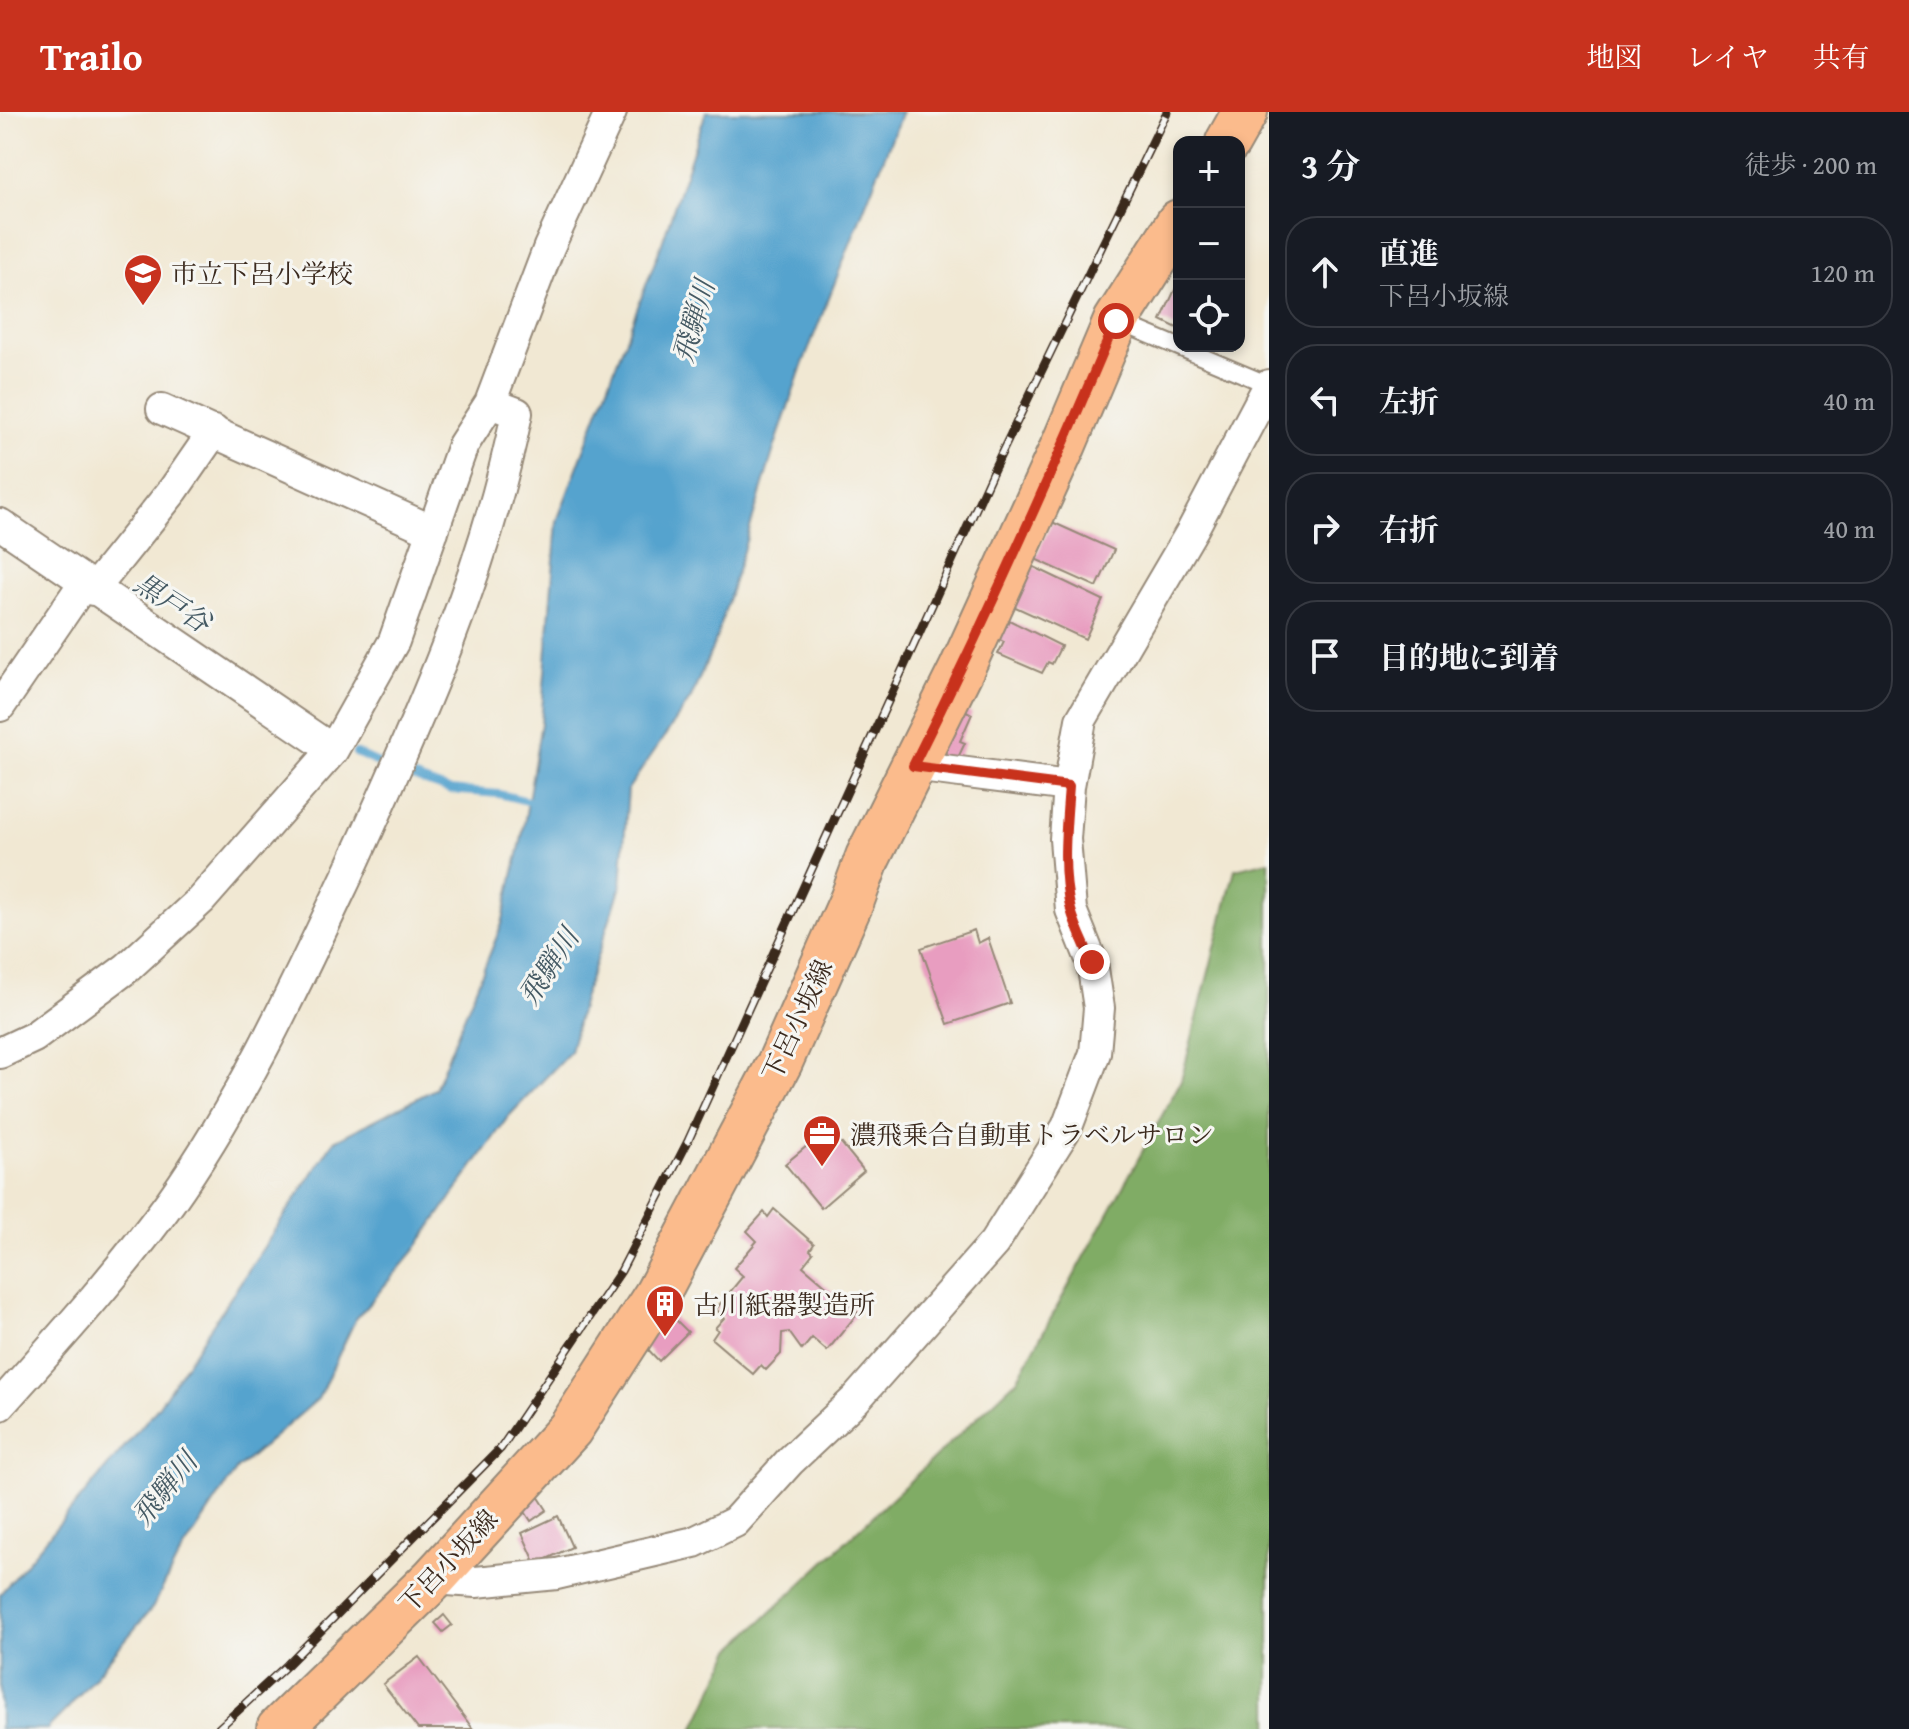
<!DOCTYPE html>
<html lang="ja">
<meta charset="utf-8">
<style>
:root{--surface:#171b24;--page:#242831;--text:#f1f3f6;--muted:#9ea1a6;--line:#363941;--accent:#c8321e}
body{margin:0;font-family:"Gentium Book Plus","Noto Serif JP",serif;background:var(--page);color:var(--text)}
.controls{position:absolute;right:24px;top:24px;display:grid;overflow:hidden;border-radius:16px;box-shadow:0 4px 12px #0003}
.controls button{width:72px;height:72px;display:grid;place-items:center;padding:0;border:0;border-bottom:2px solid var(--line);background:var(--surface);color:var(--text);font:40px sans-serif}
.stop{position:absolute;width:24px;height:24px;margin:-18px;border:6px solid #c8321e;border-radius:50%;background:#fff}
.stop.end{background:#c8321e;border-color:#fff;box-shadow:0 2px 8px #0008}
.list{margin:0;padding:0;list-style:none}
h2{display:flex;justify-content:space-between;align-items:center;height:104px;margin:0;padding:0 32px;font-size:34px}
h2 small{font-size:26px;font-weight:400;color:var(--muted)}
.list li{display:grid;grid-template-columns:52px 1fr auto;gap:24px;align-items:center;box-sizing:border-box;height:112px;margin:0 16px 16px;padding:0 16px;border:2px solid var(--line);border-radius:32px}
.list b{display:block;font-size:30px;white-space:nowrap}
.list p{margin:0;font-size:26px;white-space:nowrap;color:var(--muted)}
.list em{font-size:26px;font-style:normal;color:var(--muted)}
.icon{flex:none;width:44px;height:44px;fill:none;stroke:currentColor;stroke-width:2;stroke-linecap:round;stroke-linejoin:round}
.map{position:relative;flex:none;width:1269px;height:1617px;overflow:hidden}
header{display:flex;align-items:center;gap:48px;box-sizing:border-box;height:112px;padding:0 40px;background:var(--accent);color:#fff}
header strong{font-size:38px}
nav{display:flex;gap:44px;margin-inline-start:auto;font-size:28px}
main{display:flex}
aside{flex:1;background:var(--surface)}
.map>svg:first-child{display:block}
</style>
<header>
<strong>Trailo</strong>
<nav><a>地図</a><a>レイヤ</a><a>共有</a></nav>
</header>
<main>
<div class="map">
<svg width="1269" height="1617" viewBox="0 0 1269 1617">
<rect width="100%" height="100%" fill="#f6f6f2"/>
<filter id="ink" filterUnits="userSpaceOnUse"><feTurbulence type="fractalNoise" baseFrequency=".0125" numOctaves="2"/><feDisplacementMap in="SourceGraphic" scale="16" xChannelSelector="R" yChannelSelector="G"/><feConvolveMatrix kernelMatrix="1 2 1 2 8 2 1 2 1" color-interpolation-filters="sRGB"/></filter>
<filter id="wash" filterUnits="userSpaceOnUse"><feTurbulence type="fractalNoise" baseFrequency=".006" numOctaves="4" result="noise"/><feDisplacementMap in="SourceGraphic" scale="32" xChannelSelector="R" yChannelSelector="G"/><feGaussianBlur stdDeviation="1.8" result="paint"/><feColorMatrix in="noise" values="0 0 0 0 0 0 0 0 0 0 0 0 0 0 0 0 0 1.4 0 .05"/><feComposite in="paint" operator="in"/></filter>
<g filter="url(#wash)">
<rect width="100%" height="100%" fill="#f1e8d3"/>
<path fill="#80ac65" stroke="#5e6b42" stroke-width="2" d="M1269,749V1617H694L732,1537L1017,1268L1181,969L1235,757Z"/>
<path fill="#55a3ce" stroke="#486676" stroke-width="2" d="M706,0H902L800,259L773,340L717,525L691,586L628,677L621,774L583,887L570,940L508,1005L414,1139L355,1208L318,1287L237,1357L176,1449L153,1495L69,1595L47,1617H0V1482L158,1295L334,1029L435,977L502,812L522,725L541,611L557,409L662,131Z"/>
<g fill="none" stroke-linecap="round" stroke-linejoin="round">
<path stroke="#55a3ce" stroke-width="8" d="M356,641L385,654
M412,665L449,678L499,682L536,691"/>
</g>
<g id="blocks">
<path fill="#e89dc0" d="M1179,169V217L1161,208Z
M1052,410L1114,438L1097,475L1035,447Z
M1030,453L1103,488L1085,527L1011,493Z
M1005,506L1061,534L1052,552L1048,550L1042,561L998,542L1004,530L995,526Z
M957,594L972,602L960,629L965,631L954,654L933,643Z
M974,818L978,831L988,826L1010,891L948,912L921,836Z
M829,1016L864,1059L821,1096L785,1052Z
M774,1097L814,1132L810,1138L813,1141L803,1154L858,1201L827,1239L812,1226L802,1238L789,1220L782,1221L781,1242L766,1258L761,1253L753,1262L712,1227L718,1218L715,1216L724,1206L716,1197L743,1164L734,1156L757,1129L747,1119L764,1100L768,1105Z
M672,1204L688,1220L659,1249L643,1232Z
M538,1384L547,1398L531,1409L522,1395Z
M558,1404L572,1435L536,1452L522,1421Z
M444,1503L452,1513L443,1520L435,1511Z
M419,1545L473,1617H418L383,1572Z"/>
</g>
</g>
<g filter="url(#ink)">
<use href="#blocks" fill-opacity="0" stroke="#968978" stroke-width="2"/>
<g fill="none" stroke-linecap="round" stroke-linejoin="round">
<defs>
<path id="lane" d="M1117,209L1269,273"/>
<path id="street" d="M162,297L433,419
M0,412L333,638
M93,478L174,377L214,319
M0,594L84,471
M913,654L1069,674
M0,941L34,925L127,856L201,788L333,638L394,529L463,333L490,291L549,135L611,0
M0,1293C59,1227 119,1161 171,1089C243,987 296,872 349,760C417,612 485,461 517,301L490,291
M433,1467L476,1470L557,1462L694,1430L735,1410L790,1349L856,1287L994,1131L1067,1015L1095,941L1099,896L1092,850L1071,798L1065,727L1069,674L1081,608L1193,417L1269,273"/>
<path id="primary" d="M1228,30L1245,0
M279,1617L433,1467L570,1317L657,1182L780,950L852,788L868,745L961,558L1064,332L1116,209L1179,110"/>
</defs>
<use href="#lane" stroke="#968978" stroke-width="20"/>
<use href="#street" stroke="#968978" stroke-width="34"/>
<use href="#primary" stroke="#968978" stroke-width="48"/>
<use href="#lane" stroke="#fff" stroke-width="16"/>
<use href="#street" stroke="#fff" stroke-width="30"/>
<use href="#primary" stroke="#fbbb8c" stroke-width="44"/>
<defs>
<path id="rail" d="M218,1617L287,1553L501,1336L621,1159L688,1029L992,361L1167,0"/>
</defs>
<use href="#rail" stroke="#3b2a1e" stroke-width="9"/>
<use href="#rail" stroke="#f6f6f2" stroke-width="6" stroke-dasharray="18" stroke-linecap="butt"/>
</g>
</g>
<g fill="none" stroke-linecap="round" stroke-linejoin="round" filter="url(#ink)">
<path stroke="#c8321e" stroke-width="10" d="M1092,850C1085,833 1076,816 1071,798C1061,759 1066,715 1069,674L913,654C986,508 1053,359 1116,209"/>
</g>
<defs>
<symbol id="school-pin" viewBox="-11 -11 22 30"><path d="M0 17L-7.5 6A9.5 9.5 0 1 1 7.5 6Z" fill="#c8321e" stroke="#f6f6f2"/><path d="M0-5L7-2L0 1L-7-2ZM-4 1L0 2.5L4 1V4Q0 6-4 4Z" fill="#fff"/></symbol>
<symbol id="office-pin" viewBox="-11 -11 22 30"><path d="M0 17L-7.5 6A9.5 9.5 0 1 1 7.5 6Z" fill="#c8321e" stroke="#f6f6f2"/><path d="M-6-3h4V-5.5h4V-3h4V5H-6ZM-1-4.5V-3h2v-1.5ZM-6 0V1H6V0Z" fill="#fff"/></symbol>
<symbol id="building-pin" viewBox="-11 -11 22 30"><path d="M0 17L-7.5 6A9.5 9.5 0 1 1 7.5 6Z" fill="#c8321e" stroke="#f6f6f2"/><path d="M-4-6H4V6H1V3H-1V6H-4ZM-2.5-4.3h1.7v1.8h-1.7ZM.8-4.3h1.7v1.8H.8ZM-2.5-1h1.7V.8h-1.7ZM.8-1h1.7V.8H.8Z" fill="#fff"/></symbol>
</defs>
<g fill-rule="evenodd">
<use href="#school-pin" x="121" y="139" width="44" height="60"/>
<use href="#office-pin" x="800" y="1000" width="44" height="60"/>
<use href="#building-pin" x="643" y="1170" width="44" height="60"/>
</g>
<g text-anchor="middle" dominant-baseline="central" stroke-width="6" stroke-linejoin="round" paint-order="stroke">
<g font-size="26" fill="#3b2a1e" stroke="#f6f6f2" text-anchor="start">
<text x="171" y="161">市立下呂小学校</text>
<text x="850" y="1022">濃飛乗合自動車トラベルサロン</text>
<text x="693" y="1192">古川紙器製造所</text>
</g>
<g font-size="26" fill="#3b2a1e" stroke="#f6f6f2">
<text transform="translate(797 908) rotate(-65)">下呂小坂線</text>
<text transform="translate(448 1449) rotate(-47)">下呂小坂線</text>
</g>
<g font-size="28" font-style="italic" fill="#455a64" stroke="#f6f6f2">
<text transform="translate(693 209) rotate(-74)">飛騨川</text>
<text transform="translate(173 490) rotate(33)">黒戸谷</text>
<text transform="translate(548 854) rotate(-57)">飛騨川</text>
<text transform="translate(164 1376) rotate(-51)">飛騨川</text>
</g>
</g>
</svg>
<div class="controls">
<button>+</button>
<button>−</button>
<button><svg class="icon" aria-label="locate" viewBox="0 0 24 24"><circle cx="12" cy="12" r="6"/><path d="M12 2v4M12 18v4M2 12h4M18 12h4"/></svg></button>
</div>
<div class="stop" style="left:1116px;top:209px"></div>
<div class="stop end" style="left:1092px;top:850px"></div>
</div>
<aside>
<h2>3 分<small>徒歩 · 200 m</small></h2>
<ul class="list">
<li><svg class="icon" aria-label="ahead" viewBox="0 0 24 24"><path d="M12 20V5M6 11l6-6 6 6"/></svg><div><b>直進</b><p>下呂小坂線</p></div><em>120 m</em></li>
<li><svg class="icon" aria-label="left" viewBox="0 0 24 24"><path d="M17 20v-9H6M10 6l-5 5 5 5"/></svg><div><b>左折</b></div><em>40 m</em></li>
<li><svg class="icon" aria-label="right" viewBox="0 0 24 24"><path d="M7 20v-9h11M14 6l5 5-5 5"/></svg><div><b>右折</b></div><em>40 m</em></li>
<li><svg class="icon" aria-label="arrive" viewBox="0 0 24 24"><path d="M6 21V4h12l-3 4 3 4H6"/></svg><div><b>目的地に到着</b></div></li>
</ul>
</aside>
</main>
